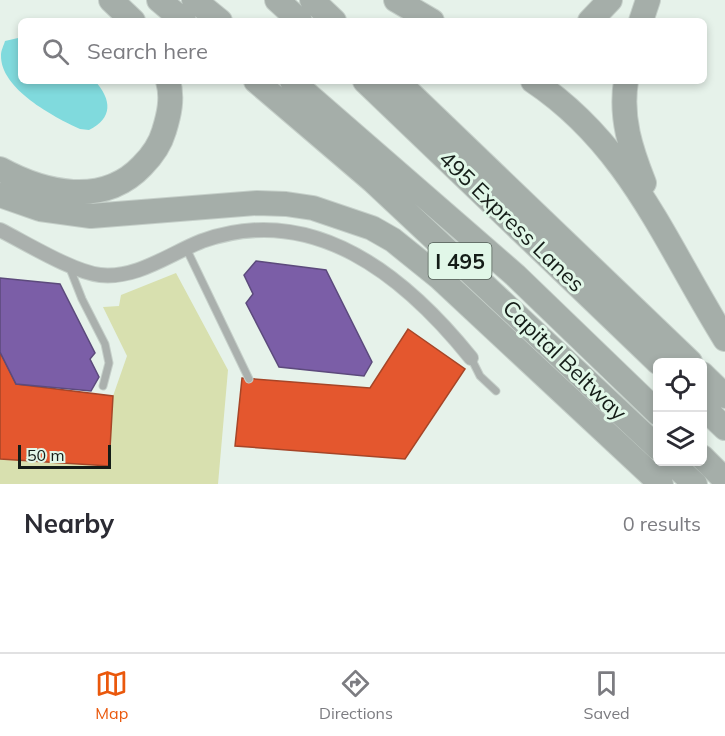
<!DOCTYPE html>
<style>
:root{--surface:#fff;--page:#f2f2f3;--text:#2b2b33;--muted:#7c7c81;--line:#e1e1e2;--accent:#ea580c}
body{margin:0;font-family:Mulish,sans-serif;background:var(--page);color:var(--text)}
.controls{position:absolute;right:18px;bottom:18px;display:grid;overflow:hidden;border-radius:9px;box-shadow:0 3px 9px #0003}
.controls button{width:54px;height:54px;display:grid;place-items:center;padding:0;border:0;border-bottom:2px solid var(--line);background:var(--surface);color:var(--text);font:30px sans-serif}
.scale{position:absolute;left:18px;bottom:15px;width:93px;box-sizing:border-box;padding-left:6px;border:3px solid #141c17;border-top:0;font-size:16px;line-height:21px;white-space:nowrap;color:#141c17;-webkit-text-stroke:4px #e1f7e8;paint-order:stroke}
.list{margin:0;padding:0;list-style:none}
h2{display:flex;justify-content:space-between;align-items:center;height:78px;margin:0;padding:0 24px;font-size:26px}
h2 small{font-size:20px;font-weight:400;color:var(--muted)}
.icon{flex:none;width:33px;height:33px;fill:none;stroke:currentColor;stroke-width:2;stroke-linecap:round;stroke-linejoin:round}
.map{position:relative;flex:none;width:725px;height:484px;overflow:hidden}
.search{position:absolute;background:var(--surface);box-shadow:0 3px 9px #0003;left:18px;right:18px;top:18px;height:66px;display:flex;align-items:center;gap:15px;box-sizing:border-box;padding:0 21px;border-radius:9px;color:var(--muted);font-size:22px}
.sheet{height:168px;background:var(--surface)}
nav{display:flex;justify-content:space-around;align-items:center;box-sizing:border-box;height:84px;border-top:2px solid var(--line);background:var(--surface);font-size:16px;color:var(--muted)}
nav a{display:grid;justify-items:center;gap:3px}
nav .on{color:var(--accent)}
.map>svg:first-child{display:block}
</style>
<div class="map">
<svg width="725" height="484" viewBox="0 0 725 484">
<rect width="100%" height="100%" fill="#e6f2ea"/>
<path fill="#d8e0af" d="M176,273L228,370L218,484H0V459L109,466L113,396L127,356L103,307L119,306L121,295Z"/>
<path fill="#80dadd" d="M18,38H21V81H95C112,100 113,118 89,130L80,129C54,117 0,89 1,55C1,50 4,45 5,41Z"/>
<path fill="#e4572e" stroke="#a64527" stroke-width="1.5" d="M408,329L465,369L405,459L235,446L242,378L370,388Z
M0,352L16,384L113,396L109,466L0,459Z"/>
<path fill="#7b5ea7" stroke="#5c4a7c" stroke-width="1.5" d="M256,261L326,270L372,362L364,376L279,367L246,303L253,294L244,275Z
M0,278L60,284L95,353L90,359L99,377L91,391L16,384L0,352Z"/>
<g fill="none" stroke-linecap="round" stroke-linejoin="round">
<defs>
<path id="lane" d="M186,248L249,379
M69,266L82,299L105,344L109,363L103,386
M471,358L480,376L496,391"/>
<path id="street" d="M0,230C26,243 73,272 100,275C137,279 169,254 202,241C314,201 405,276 471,358"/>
<path id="highway" d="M111,0L133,21
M159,0L184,21
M194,0L220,21
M277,0L300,21
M312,0L334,21
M396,0L432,21
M590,21L610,0
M641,21L648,0
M256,81L373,181L658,448
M292,81L515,275L658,413
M365,81L658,362
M397,81L690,362
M533,81C630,146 666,245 725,339
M626,81C620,118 631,150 644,183
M0,169C44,193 103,207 142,166C152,156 160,145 164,131C169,115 173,98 168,81
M0,195L40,209L91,216L257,203L286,204L313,208L372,228L393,240L440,278L661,484
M702,374L725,396
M702,406L725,428
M702,457L725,480
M671,462L695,484"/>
</defs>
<use href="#lane" stroke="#c5cfc9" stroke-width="9"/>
<use href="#street" stroke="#c5cfc9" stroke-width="16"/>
<use href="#highway" stroke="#c5cfc9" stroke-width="26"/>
<use href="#lane" stroke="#aab0ad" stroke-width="7"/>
<use href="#street" stroke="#aab0ad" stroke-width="14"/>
<use href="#highway" stroke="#a5aea9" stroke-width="24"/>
</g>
<g text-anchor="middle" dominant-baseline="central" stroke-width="6" stroke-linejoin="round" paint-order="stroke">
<rect fill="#e1f7e8" stroke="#525e56" stroke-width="1.5" x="428.5" y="243" width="63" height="36" rx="4.5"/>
<g font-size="21" font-weight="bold" fill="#141c17">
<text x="460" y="261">I 495</text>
</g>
<g font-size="22" fill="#141c17" stroke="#e1f7e8">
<text transform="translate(512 221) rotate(44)">495 Express Lanes</text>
<text transform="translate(565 360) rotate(44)">Capital Beltway</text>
</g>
</g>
</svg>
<div class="controls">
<button><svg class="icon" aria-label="locate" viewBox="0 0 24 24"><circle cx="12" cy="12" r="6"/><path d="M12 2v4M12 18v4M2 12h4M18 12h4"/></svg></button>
<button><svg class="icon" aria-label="layers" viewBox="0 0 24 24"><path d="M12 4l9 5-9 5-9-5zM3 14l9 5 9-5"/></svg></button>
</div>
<div class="scale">50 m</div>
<div class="search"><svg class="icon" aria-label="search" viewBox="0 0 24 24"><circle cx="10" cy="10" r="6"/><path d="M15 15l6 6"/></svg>Search here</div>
</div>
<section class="sheet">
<h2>Nearby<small>0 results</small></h2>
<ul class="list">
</ul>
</section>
<nav>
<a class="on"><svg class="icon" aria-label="map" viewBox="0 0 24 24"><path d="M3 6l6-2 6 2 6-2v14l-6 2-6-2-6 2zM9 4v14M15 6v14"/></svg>Map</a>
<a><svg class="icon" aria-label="directions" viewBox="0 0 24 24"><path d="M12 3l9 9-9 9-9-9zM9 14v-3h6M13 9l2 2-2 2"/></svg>Directions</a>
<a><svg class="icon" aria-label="saved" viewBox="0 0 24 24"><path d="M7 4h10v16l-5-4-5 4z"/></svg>Saved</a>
</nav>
